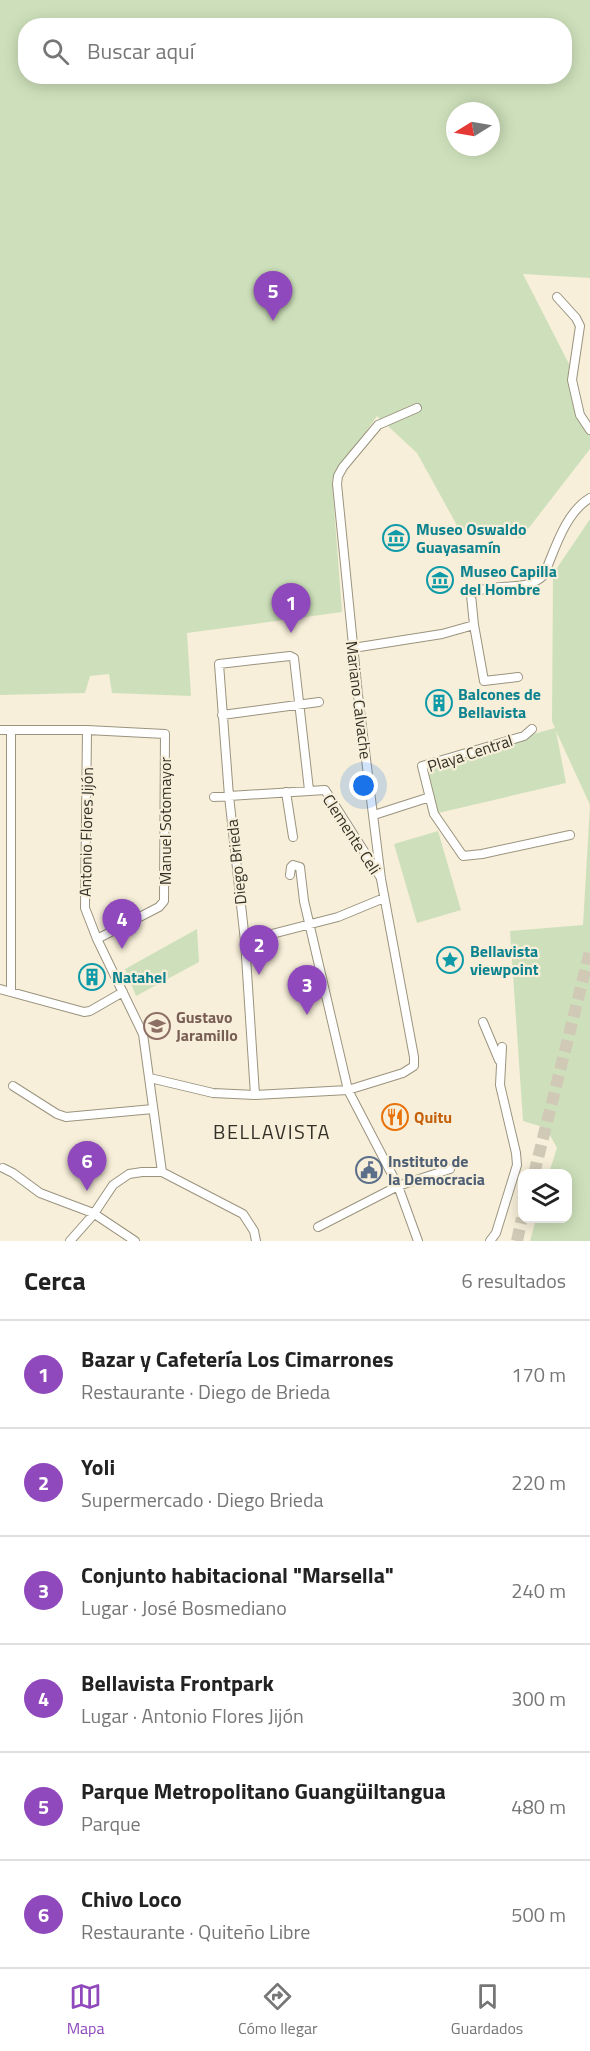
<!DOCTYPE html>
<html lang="es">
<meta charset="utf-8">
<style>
:root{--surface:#fff;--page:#f6f6f6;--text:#222;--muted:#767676;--line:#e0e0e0;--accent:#9049bc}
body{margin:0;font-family:"Titillium Web",sans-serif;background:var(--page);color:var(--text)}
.controls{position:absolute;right:18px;bottom:18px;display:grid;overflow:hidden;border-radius:12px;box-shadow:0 3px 15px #0003}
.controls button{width:54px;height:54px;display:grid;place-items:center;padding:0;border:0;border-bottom:2px solid var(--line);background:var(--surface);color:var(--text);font:30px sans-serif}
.compass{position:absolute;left:446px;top:102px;width:54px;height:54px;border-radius:50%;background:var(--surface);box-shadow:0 3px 15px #0003;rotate:259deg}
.you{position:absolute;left:364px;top:786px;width:21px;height:21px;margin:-15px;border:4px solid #fff;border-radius:50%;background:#1a73e8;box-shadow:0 0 0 9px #1a73e833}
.badge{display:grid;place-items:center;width:39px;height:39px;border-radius:50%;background:var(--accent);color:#fff;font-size:20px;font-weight:700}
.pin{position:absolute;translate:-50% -50px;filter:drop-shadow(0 2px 3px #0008)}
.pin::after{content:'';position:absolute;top:32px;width:21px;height:18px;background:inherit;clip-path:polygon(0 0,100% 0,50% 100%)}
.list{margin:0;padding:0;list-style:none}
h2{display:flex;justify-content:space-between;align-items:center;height:78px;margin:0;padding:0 24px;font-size:26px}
h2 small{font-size:20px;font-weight:400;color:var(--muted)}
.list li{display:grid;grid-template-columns:39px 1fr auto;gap:18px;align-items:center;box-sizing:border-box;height:108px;padding:0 24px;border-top:2px solid var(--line)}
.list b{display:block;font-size:22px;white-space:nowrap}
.list p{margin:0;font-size:20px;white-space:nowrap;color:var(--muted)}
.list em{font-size:20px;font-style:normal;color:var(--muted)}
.icon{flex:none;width:33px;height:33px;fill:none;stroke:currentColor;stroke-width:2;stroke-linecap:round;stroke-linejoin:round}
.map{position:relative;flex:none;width:590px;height:1241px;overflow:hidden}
.search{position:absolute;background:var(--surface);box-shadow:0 3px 15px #0003;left:18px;right:18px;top:18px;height:66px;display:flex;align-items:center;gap:15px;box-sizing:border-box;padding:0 21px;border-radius:24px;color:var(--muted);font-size:22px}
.sheet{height:726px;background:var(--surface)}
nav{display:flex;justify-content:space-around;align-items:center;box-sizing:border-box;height:84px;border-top:2px solid var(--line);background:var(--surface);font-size:16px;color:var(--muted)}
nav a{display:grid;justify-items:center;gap:3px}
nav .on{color:var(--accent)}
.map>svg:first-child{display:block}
</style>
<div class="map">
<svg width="590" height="1241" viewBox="0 0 590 1241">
<rect width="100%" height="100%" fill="#f7efd9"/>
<path fill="#cee0bb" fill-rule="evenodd" d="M0,0H590V278L523,274L569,364L590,433V449L521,538L459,529L417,453L377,416L332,480L342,612L187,633L191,696L112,693L109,674L90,676L85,693L0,695ZM26,26H564V76H26ZM455,111H491V147H455Z
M590,519V1241H530L536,1219L568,1218V1174L549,1173L557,1148L546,1128L523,1121L510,931L583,925L590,805L556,731L566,783L434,814L423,765L555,728L552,721L553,574Z
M438,831L461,910L417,923L394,844Z
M197,929L199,962L136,996L125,969Z"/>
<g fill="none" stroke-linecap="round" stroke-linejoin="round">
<path stroke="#d0c9b6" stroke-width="12" stroke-dasharray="12 6" stroke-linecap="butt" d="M534,1174L590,951
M517,1241L522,1218"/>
<defs>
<path id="minor" d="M557,297L576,318L580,326L572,380L580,415L590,430
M353,648L442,634L474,625
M518,677L484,681L474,625L471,595C492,580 526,594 544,575C555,549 565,513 590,498
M222,715L319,702
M532,729L524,736L422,766L434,814L463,856L482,854L570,835
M0,730H87L165,734L164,901L159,907L97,939
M11,730V992
M87,730L85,908L97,939L143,1034L162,1172
M286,792L293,837
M214,797L325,790L381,878
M374,815L430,797
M290,875L291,867L293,865L300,867L304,901L348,1090L398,1186L418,1241
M245,941L338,917L384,898
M0,989L84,1012L90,1011L123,992
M483,1022L499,1060
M150,1078L213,1093L255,1095L348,1090L403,1073L414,1066V1057L381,879L358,695L337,484L338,476L343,467L378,425L417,408
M13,1086L57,1114L66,1117L153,1109
M255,1095L245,941L229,796L219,664L290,656L294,658L309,790
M3,1168L13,1173L40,1193L93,1213L135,1241
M318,1227L398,1186L450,1169
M70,1241L93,1215L113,1185L129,1174L142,1172H162L243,1214L254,1231L256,1241
M490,1241L496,1233L517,1165L516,1153L500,1085L502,1047"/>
</defs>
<use href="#minor" stroke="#9a937e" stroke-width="10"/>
<use href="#minor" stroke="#fff" stroke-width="8"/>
</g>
<defs>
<symbol id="museum-ring" viewBox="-11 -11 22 22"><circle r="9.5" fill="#f7efd9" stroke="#0f9aa8" stroke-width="1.5"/><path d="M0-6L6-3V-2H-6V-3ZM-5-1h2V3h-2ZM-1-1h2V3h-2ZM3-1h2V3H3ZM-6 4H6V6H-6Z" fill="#0f9aa8"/></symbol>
<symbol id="building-ring" viewBox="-11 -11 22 22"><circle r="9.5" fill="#f7efd9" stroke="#0f9aa8" stroke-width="1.5"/><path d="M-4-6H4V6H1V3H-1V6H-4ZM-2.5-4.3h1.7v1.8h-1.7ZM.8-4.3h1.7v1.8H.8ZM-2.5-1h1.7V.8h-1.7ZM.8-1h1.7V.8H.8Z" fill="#0f9aa8"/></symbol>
<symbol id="sight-ring" viewBox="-11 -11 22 22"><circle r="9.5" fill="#f7efd9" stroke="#0f9aa8" stroke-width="1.5"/><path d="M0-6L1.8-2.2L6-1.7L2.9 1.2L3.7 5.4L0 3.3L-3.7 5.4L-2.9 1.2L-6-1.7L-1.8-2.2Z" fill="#0f9aa8"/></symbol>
<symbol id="school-ring" viewBox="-11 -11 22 22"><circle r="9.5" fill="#f7efd9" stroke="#8d6e63" stroke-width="1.5"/><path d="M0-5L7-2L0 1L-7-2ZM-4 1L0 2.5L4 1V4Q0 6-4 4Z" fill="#8d6e63"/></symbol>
<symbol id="restaurant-ring" viewBox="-11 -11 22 22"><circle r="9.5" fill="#f7efd9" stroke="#e8710a" stroke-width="1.5"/><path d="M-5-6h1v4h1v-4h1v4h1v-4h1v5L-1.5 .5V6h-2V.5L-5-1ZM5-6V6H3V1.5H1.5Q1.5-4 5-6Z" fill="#e8710a"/></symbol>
<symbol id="civic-ring" viewBox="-11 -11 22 22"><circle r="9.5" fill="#f7efd9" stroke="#5c6f8a" stroke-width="1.5"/><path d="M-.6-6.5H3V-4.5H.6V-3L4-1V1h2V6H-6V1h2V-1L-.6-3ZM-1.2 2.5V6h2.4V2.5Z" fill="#5c6f8a"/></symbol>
</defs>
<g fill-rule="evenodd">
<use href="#museum-ring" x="381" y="523" width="30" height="30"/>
<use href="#museum-ring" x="425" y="565" width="30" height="30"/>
<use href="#building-ring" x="424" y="688" width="30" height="30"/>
<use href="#sight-ring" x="435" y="945" width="30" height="30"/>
<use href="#building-ring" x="77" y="962" width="30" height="30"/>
<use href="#school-ring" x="142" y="1011" width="30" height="30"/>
<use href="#restaurant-ring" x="380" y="1102" width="30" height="30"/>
<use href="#civic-ring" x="354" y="1155" width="30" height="30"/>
</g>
<g text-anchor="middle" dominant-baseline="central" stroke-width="4.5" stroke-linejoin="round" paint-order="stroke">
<g font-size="16" font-weight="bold" fill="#0d838f" stroke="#f7efd9" text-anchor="start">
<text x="416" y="529">Museo Oswaldo<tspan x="416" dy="18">Guayasamín</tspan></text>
<text x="460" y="571">Museo Capilla<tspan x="460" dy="18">del Hombre</tspan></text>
<text x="458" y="694">Balcones de<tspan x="458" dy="18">Bellavista</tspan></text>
<text x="470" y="951">Bellavista<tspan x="470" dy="18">viewpoint</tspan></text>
<text x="112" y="977">Natahel</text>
</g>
<g font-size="16" fill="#333028" stroke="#f7efd9">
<text transform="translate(359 700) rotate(83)">Mariano Calvache</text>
<text transform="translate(470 753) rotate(-18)">Playa Central</text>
<text transform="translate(165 821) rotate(-90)">Manuel Sotomayor</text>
<text transform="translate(86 832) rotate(-89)">Antonio Flores Jijón</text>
<text transform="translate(352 834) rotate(57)">Clemente Celi</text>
<text transform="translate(236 862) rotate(-96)">Diego Brieda</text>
</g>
<g font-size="16" font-weight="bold" fill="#785e54" stroke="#f7efd9" text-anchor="start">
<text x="176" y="1017">Gustavo<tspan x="176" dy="18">Jaramillo</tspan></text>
</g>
<g font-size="16" font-weight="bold" fill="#c56008" stroke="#f7efd9" text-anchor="start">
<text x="414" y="1117">Quitu</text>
</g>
<g font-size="16" font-weight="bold" fill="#4e5e75" stroke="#f7efd9" text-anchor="start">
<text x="388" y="1161">Instituto de<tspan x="388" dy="18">la Democracia</tspan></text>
</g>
<g font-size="20" letter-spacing="1.5" fill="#333028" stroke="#f7efd9">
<text x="272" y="1131">BELLAVISTA</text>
</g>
</g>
</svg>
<div class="controls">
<button><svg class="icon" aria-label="layers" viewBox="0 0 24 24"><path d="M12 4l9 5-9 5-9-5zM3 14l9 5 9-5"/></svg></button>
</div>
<svg class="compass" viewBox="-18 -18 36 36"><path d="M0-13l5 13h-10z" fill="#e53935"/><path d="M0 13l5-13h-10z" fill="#767676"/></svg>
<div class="you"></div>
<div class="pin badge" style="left:291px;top:633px">1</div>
<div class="pin badge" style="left:259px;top:975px">2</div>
<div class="pin badge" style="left:307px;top:1015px">3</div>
<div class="pin badge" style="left:122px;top:949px">4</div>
<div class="pin badge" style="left:273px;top:321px">5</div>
<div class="pin badge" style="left:87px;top:1191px">6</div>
<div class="search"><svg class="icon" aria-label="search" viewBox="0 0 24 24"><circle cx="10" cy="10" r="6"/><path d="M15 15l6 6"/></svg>Buscar aquí</div>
</div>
<section class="sheet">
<h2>Cerca<small>6 resultados</small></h2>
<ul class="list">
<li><span class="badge">1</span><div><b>Bazar y Cafetería Los Cimarrones</b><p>Restaurante · Diego de Brieda</p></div><em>170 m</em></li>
<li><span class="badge">2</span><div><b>Yoli</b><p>Supermercado · Diego Brieda</p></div><em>220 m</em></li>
<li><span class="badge">3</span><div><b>Conjunto habitacional &quot;Marsella&quot;</b><p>Lugar · José Bosmediano</p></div><em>240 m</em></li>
<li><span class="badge">4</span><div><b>Bellavista Frontpark</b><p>Lugar · Antonio Flores Jijón</p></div><em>300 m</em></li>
<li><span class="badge">5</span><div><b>Parque Metropolitano Guangüiltangua</b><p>Parque</p></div><em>480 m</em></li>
<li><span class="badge">6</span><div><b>Chivo Loco</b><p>Restaurante · Quiteño Libre</p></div><em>500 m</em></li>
</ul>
</section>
<nav>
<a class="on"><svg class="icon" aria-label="map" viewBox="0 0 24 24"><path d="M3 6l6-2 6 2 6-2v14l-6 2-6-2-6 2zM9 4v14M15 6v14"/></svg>Mapa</a>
<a><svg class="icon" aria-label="directions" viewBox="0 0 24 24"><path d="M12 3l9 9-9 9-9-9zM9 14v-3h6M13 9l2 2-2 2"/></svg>Cómo llegar</a>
<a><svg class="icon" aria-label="saved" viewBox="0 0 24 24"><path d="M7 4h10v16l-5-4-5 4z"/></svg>Guardados</a>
</nav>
